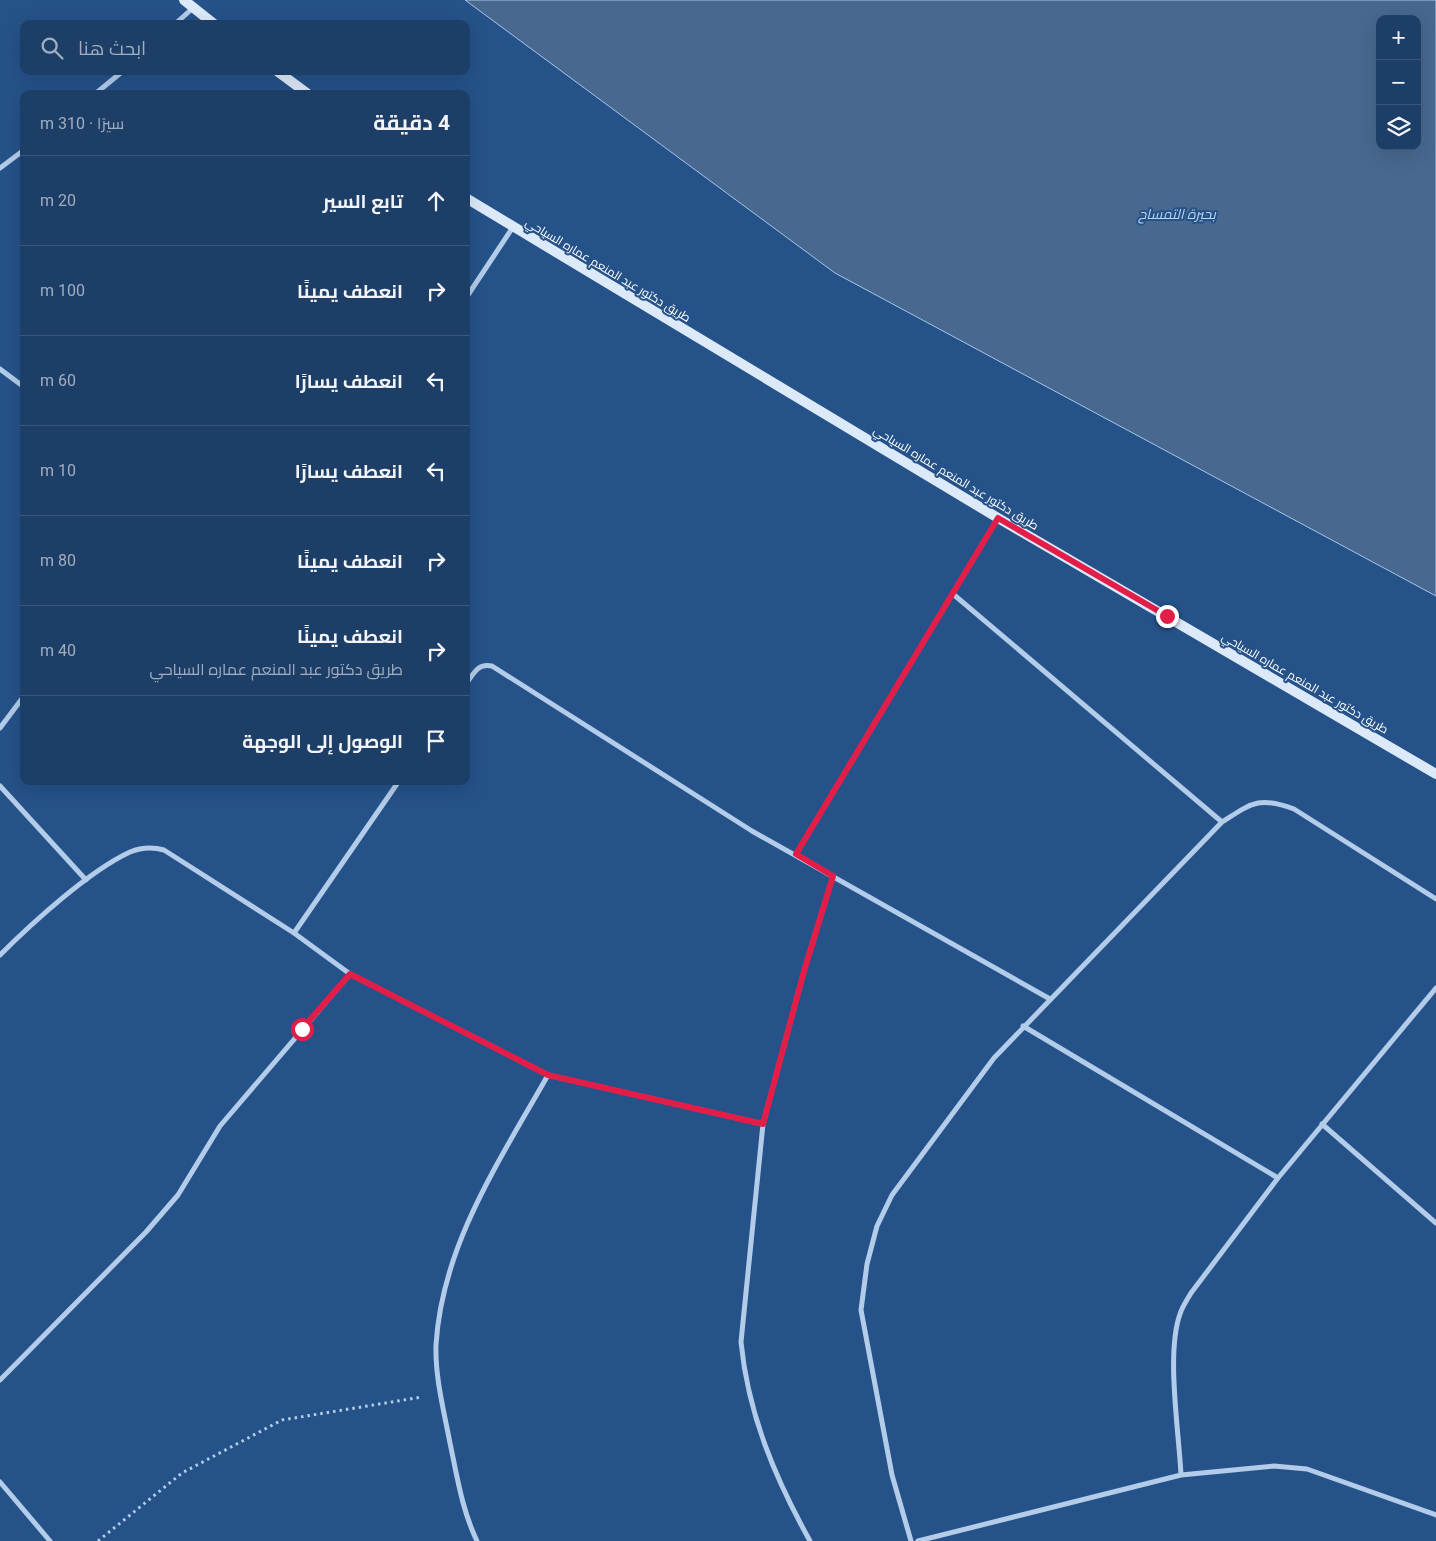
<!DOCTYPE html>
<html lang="ar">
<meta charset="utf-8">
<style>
:root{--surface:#1c3e67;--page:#25456d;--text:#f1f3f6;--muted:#a0aec0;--line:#3a577b}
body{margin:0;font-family:Roboto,Cairo,sans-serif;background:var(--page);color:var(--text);direction:rtl}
.controls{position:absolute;right:15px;top:15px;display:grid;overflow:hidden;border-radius:10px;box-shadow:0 5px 20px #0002}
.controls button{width:45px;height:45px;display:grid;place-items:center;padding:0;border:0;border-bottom:1px solid var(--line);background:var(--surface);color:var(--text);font:25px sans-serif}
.stop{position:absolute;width:15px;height:15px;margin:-11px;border:4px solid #e11d48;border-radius:50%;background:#fff}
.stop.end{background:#e11d48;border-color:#fff;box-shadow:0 1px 5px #0008}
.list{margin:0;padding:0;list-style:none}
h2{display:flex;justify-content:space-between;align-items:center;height:65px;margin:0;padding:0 20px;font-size:21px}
h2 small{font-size:16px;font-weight:400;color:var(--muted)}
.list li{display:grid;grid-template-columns:32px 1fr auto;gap:15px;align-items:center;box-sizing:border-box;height:90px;padding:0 20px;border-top:1px solid var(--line)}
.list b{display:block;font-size:19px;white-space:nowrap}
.list p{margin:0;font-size:16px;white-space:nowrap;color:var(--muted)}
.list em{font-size:16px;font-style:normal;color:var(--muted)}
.icon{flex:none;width:28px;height:28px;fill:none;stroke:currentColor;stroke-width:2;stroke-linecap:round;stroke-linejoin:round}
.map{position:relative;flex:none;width:1436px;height:1541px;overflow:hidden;direction:ltr}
.search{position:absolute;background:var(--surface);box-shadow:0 5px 20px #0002;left:20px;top:20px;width:450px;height:55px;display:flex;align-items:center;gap:12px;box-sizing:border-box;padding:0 18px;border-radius:10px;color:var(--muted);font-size:19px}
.panel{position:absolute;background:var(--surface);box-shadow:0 5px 20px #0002;left:20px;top:90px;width:450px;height:695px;border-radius:10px;direction:rtl}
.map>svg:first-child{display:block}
</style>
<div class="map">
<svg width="1436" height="1541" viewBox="0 0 1436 1541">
<rect width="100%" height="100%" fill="#255289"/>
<path fill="#48688f" stroke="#a6c7ea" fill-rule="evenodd" d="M465,0H1436V596L835,273ZM1380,19H1417V146H1380Z"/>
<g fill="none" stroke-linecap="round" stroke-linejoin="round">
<path stroke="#b2cce9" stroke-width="3" stroke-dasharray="2.5 4" stroke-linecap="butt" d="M98,1541L182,1473L282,1420L422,1397"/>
<path stroke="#b2cce9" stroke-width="5" d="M175,24L193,8
M95,94L123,71
M0,168L24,150
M466,298L513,227
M0,369L24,387
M953,594L1222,822
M466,684C474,673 478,663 492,666L752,831L1050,999
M0,728L24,696
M0,786L86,880
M796,854L998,518
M294,933L399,781
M0,955C32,923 89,871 130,852C142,847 153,847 164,850L294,933L350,974L548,1075L763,1124
M1023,1026L1278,1178
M1322,1124L1436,1223
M0,1380L146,1232L178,1195L220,1126L350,974
M1181,1475C1179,1432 1166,1353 1180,1314C1182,1307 1187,1300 1191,1293L1278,1178L1436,988
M0,1482L50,1541
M477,1541C462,1510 457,1476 450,1443C444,1411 435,1378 436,1345C442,1245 500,1160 548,1075
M810,1541C775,1478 748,1414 741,1342L763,1124L804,971L833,876
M911,1541L892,1475L861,1310L867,1264L877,1226L892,1195L994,1058L1222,822C1252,803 1259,796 1294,809L1436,899
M918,1541L1181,1475L1274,1466L1307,1469L1436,1515"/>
<path stroke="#dce9f8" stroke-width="10" d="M184,0L214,24
M277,71L308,94
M466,198L998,518L1436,774"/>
</g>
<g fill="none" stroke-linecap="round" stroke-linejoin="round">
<path stroke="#e11d48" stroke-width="6" d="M302,1029L350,974L548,1075L763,1124L804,971L833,876L796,854L998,518L1167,616"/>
</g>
<g text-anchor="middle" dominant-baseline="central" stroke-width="4" stroke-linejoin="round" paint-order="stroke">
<g font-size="12" fill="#fff" stroke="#255289">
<text transform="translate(608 270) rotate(31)">طريق دكتور عبد المنعم عماره السياحي</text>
<text transform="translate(956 478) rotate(31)">طريق دكتور عبد المنعم عماره السياحي</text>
<text transform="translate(1305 683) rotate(30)">طريق دكتور عبد المنعم عماره السياحي</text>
</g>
<g font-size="14" font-style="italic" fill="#bdd6f1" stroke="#255289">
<text x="1177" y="214">بحيرة التمساح</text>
</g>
</g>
</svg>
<div class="controls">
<button>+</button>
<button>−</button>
<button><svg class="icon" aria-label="layers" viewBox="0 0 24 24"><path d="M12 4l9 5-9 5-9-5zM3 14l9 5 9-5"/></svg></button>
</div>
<div class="stop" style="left:302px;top:1029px"></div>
<div class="stop end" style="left:1167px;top:616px"></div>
<div class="search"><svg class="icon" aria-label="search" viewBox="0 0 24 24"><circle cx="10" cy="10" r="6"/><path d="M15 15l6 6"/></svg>ابحث هنا</div>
<section class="panel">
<h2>4 دقيقة<small>سيرًا · 310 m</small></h2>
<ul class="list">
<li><svg class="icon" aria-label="ahead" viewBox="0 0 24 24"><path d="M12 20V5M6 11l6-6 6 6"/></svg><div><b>تابع السير</b></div><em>20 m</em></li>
<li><svg class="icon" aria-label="right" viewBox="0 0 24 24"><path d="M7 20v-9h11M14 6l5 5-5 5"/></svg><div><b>انعطف يمينًا</b></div><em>100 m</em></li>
<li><svg class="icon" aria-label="left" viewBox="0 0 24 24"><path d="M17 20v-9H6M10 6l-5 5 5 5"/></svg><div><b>انعطف يسارًا</b></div><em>60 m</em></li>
<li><svg class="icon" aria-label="left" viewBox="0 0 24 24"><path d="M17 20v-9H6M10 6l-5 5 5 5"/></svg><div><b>انعطف يسارًا</b></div><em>10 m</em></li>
<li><svg class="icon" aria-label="right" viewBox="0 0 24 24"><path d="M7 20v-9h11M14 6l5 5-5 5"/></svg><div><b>انعطف يمينًا</b></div><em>80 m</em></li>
<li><svg class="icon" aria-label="right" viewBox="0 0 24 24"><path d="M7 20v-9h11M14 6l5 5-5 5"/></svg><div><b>انعطف يمينًا</b><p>طريق دكتور عبد المنعم عماره السياحي</p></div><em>40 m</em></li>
<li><svg class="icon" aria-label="arrive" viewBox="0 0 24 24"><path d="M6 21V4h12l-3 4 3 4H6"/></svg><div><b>الوصول إلى الوجهة</b></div></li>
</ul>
</section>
</div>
